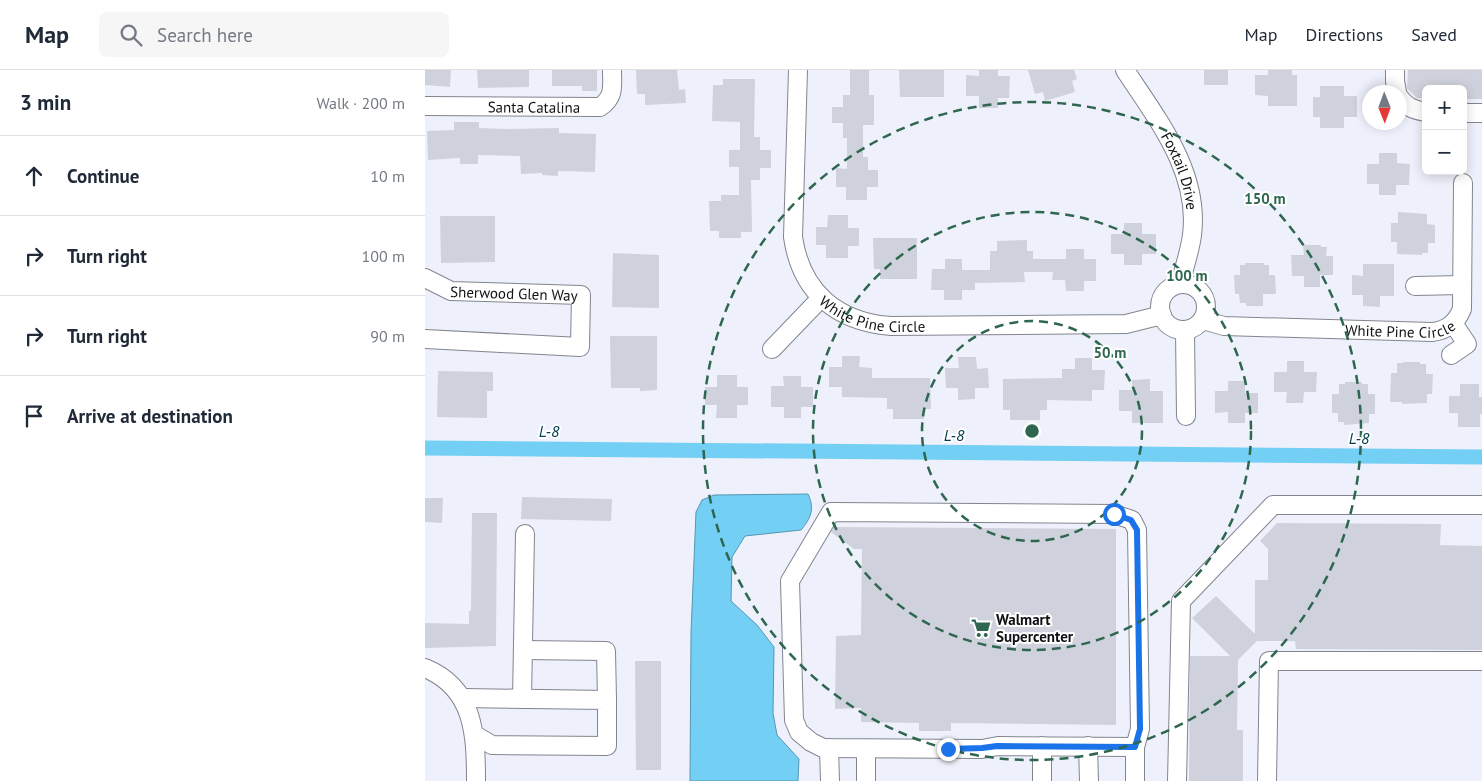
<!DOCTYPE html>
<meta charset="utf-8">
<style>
:root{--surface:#fff;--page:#f6f6f7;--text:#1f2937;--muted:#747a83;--line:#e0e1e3}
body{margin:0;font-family:"PT Sans",sans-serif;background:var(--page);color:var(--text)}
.controls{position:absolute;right:15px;top:15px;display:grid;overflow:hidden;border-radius:8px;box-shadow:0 2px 12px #0003}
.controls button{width:45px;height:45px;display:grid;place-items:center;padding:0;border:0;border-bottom:1px solid var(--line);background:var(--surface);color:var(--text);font:25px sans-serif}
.compass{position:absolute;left:937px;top:15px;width:45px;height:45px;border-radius:50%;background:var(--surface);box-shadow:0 2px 12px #0003;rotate:179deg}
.stop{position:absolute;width:15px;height:15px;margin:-11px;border:4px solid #1a73e8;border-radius:50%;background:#fff}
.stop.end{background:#1a73e8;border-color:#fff;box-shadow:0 1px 5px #0008}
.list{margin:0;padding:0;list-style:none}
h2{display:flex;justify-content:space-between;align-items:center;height:65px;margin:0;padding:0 20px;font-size:21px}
h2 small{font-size:16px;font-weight:400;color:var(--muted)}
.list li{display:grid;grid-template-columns:32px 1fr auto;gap:15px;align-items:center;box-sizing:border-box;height:80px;padding:0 20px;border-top:1px solid var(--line)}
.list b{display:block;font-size:19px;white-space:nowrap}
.list em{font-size:16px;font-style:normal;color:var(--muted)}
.icon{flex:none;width:28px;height:28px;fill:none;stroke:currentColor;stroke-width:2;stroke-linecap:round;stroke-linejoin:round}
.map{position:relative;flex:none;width:1057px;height:711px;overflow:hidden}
header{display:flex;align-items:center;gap:30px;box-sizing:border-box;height:70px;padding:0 25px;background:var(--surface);border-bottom:1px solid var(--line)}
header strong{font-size:24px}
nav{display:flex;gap:28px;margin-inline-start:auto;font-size:18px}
.search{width:350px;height:45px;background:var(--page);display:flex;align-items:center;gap:12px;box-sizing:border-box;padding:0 18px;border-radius:8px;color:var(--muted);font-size:19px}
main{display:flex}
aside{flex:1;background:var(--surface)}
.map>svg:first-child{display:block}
</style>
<header>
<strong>Map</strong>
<div class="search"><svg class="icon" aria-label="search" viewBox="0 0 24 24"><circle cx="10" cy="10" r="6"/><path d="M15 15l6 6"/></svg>Search here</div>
<nav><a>Map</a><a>Directions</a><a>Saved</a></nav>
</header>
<main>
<aside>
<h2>3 min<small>Walk · 200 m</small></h2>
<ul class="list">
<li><svg class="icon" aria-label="ahead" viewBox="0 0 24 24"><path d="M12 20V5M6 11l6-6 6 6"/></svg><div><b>Continue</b></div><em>10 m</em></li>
<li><svg class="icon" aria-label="right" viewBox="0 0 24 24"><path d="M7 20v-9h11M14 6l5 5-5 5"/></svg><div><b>Turn right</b></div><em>100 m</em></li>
<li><svg class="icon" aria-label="right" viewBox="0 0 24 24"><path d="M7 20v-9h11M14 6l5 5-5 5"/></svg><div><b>Turn right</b></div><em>90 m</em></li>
<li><svg class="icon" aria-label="arrive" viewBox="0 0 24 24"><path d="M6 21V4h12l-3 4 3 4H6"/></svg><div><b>Arrive at destination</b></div></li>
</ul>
</aside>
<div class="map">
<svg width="1057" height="711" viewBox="0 0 1057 711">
<rect width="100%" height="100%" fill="#eef1fb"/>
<path fill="#74cff4" stroke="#5696b1" d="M383,424C390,439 386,448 376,460L320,466L307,487L306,531L332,555L349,577L348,643L352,665L374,689L373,711H265L266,563L271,442L277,430L289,425Z"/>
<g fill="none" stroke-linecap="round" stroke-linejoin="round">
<path stroke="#74cff4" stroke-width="15" d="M0,378L1057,387"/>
</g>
<path fill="#cfd2dc" d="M0,0H26L25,17L0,15Z
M52,0H104V17L53,18Z
M127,0H172V21H157V16H127Z
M211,0H252L254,20L260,19L261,33L220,35V24H212Z
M425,0H444V25H449V55H438V87H443V100H453V117H442V130H421V117H411V98L422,99V68H418V53H407V37H418V25H425Z
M474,0H519V27H475Z
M554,0H573V6H585L584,28H573V38H554V26H541V5L554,6Z
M603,0H649L652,9L647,11L650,22L620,31L618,22L610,24Z
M779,0H803V15H779Z
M843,0H867V5H872V36H843V26L830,25V5H843Z
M983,0H1057V29H1038V19H1001V28H992L982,18Z
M298,9H330L329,67H335V80H346V98H335V110H326L327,162H316V168H294V161H285L284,131H296V125H314V97H304V80H315V52L287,51L288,15H298Z
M895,16H919V26H932V47H919V58H895V47H888V27H895Z
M29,52H54V58L82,59L134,58V63L171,64L170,102L133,101V106L117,105V103L96,104L95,86L53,85V94H35V88L3,90L2,61L29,60Z
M954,83H972V93L985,94L984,115H971V125H954V114H942V94H954Z
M973,142L1002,144V154L1010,155V173H1003V183H997V185L972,184V172H966V153H973Z
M403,145H423V158H434V176H423V188H401V175H391V157H402Z
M15,146H70V192L16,193Z
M699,153H717V164H731V184H717V195H699V184H686V164H699Z
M448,168H492V209H455V199H449Z
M602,170V181H608V189H641V179H659V189H671V211H659V221H641L640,210H627L628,202H599L600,212L550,213V220H537V230H519V220H506L507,199H520V189H537V200H565V181H572V171Z
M878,175H896V177H902L901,186H908V205H895V217H879V206H867L866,185H879Z
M188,183L234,185V238L187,237Z
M820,193H839V195H844V205H850L851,224H838V236H821V233H815L814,224H810L809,205H815V195H820Z
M938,194H969V226H955V237L938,236V225H927V205L938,206Z
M185,266H232V320L215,321V318H186Z
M417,286H435L434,297L447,298V308H505L506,339H499V349H468V339H462V328L417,327V317H404V297H417Z
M533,287H551L552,299L563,298L564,318H550V329L533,330V318H521L520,298H534Z
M650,288H667V300H680L679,320H667V331L622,330V340H615V350H585V340H578V309L637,308V299H650Z
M862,291H879V302H892L891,322H879L878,333H861L862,322H849V302H862Z
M978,292H995V294H1001V304H1008L1007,324H1002V333L977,334V332H965L966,303H972V293H978Z
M13,301L68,302V321H62V348L12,347Z
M292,305H312V317H323V335H312V348H291L292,335H280V317H292Z
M358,306H376V317H388V337H376V348H359V337H346V316H359Z
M725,309V321H738V353H707V341H694V320H707V310Z
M803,311H820V323H833V343H820V353H803V342L790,343V321H803Z
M920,312H937V314H943V324H950V344H944V353L919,355V352H913V343H907V324H914V314H920Z
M1035,314H1054V327H1057V344H1055V357H1033V343H1024V326H1035Z
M97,427L187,429L186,451L96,449Z
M0,428H18L17,453L0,452Z
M47,443H72L71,576L0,578V553L44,554V541H46Z
M852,453L1016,454L1015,475L1057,476V580L871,579L870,571H832L813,590L812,660H818V711H764L765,586H805L767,548L791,526L830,564V510H843V479L835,471Z
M409,457L691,459V655L526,653V661H494V653L436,652V638L410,639L411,566L436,565L437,479H429L406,462Z
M210,591H236V700H211Z"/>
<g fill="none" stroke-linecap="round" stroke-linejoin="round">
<defs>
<g id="minor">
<path id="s1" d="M373,0L368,167C376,222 412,252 466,256L701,254L737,245"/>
<path id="s2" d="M700,0C732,49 775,102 767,165C765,181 759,198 755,214"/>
<path d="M970,0V11L972,22"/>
<path d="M974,27C981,37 989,40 1001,42"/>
<path id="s3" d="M0,36L175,37C190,27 187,16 187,0"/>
<path d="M1038,43H1057"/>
<path id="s4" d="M0,208L26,221L156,225L155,277L0,269"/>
<circle cx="758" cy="237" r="23"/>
<path d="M990,216L1037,215"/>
<path id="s5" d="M778,250L799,256L1007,262C1023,260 1031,253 1037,239L1038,113"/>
<path d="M760,260L761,346"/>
<path d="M347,279L396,228"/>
<path d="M1026,285L1042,274L1028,253"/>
<path d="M98,580L181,581L182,630"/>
<path d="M0,598C49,618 51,664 51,711"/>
<path d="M38,628L182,630V676L67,675L50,665"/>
<path d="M97,629L100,464"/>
<path d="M663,676L664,711"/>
<path d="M710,677L573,676L557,679L398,678L386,672L374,662L369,650L365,511L406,442L689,444L707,450L712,460L715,659L710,677V711"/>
<path d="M404,678L405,711"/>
<path d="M441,711V679"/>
<path d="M617,711V676"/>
<path d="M752,711L756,531L848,435H1057"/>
<path d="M842,711L844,591H1057"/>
</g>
</defs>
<use href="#minor" stroke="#82858e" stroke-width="20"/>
<use href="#minor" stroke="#fff" stroke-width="18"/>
</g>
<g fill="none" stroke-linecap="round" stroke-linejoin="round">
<path stroke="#1a73e8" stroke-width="6" d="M523,679L557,678L572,676L710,677L715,659L712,460L706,450L689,444"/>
</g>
<g fill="none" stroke="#2e664f" stroke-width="2.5" stroke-dasharray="9 6">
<circle cx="607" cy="361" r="110"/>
<circle cx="607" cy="361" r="219"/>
<circle cx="607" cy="361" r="329"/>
</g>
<defs>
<symbol id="supermarket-bare" viewBox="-9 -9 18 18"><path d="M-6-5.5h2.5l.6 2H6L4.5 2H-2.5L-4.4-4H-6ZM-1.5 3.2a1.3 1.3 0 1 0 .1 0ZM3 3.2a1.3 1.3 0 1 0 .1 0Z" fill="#2e664f" stroke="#fff" stroke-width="2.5" paint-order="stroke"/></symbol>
</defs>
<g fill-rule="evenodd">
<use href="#supermarket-bare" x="542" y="544" width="28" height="28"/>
</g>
<g text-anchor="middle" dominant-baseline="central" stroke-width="4" stroke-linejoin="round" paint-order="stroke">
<g font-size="15" fill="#101114" stroke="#fff">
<text stroke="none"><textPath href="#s3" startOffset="109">Santa Catalina</textPath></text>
<text stroke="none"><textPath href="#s2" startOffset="116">Foxtail Drive</textPath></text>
<text stroke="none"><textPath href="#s4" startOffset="92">Sherwood Glen Way</textPath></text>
<text stroke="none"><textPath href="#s1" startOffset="291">White Pine Circle</textPath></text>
<text stroke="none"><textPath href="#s5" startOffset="198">White Pine Circle</textPath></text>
</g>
<g font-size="15" font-weight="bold" fill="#101114" stroke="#fff" text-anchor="start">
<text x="571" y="549">Walmart<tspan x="571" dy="17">Supercenter</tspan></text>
</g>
<g font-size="16" font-style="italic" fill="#033d4f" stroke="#fff">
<text x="124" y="361">L-8</text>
<text x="529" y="365">L-8</text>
<text x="934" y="368">L-8</text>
</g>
</g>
<circle cx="607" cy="361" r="8" fill="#2e664f" stroke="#fff" stroke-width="2.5"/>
<g font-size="15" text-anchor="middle" font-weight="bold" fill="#2e664f" stroke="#fff" stroke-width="4" stroke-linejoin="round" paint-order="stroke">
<text x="840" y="134">150 m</text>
<text x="762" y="211">100 m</text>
<text x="685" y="288">50 m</text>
</g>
</svg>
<div class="controls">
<button>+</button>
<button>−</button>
</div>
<svg class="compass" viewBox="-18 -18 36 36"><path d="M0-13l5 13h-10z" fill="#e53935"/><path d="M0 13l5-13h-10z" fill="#747a83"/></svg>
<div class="stop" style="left:689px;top:444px"></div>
<div class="stop end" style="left:523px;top:679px"></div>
</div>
</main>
